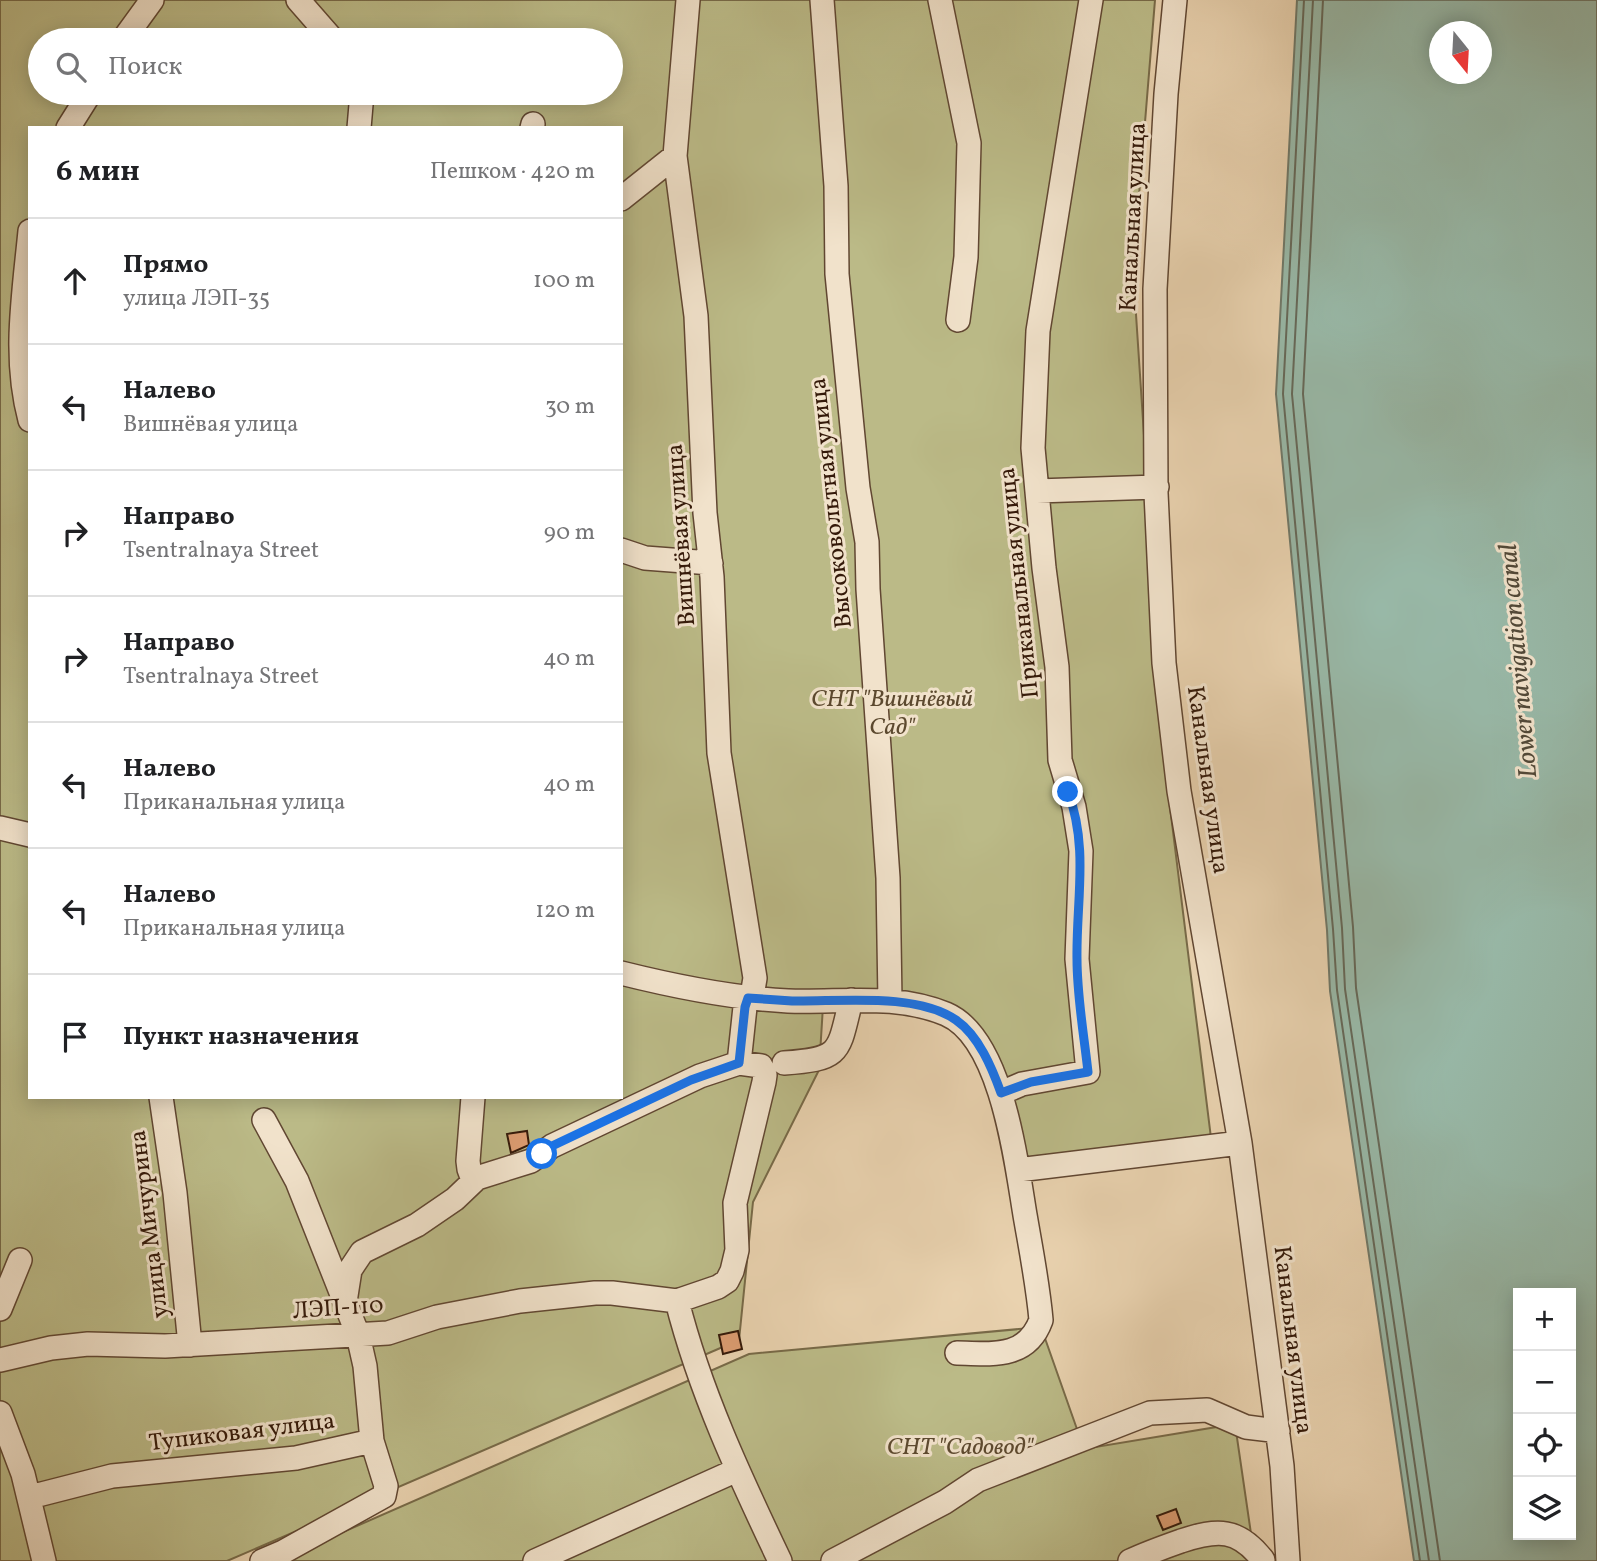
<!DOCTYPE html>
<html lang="ru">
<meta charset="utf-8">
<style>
:root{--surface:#fff;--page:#f6f6f6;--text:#202124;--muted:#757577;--line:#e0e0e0}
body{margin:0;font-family:Vollkorn,serif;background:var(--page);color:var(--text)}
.controls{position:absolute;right:21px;bottom:21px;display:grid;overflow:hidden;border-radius:0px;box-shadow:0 4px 18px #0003}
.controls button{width:63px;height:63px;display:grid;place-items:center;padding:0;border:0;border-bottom:2px solid var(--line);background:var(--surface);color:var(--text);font:35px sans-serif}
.compass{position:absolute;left:1429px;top:21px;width:63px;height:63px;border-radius:50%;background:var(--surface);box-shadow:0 4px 18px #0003;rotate:162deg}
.stop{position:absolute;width:21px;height:21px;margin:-16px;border:5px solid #1a73e8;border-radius:50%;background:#fff}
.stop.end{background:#1a73e8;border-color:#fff;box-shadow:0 2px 7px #0008}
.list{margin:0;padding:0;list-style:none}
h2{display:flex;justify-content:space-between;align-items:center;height:91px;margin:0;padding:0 28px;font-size:30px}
h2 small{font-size:23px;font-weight:400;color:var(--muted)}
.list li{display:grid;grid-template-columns:46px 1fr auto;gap:21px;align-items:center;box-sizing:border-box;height:126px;padding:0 28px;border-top:2px solid var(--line)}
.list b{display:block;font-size:26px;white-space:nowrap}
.list p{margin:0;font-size:23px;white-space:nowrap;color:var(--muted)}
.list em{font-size:23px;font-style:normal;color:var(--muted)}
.icon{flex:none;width:38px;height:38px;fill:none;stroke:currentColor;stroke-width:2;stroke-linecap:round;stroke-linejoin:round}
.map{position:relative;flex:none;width:1597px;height:1561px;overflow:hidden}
.search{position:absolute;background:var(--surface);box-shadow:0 4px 18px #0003;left:28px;top:28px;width:595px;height:77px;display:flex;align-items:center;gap:18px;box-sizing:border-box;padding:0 24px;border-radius:38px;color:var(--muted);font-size:26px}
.panel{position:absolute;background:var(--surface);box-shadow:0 4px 18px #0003;left:28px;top:126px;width:595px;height:973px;border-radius:0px}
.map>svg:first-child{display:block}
</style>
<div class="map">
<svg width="1597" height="1561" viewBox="0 0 1597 1561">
<rect width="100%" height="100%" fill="#e9d2af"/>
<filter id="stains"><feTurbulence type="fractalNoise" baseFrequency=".00286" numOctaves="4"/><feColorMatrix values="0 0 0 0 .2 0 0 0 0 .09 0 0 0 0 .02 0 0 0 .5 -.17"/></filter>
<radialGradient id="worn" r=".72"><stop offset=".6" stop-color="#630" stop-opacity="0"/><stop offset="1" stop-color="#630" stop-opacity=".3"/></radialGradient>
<path fill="#bbba87" stroke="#786a48" stroke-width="2" fill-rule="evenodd" d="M0,0H1155L1133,269L1167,783L1211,1138L1055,1163L1011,1158L989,1065L958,1015L824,990L819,1070L753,1202L739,1340L227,1561H0ZM40,40H611V93H40ZM30,128H621V1097H30Z
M1041,1327L1084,1449L1235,1424L1255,1561H277L749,1354Z"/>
<path fill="#98b8a7" stroke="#707868" stroke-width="2" fill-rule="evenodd" d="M1297,0H1597V1561H1414L1330,991L1327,930L1276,394ZM1440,32H1482V74H1440ZM1518,1293H1571V1535H1518Z"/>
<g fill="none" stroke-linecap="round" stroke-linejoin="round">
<path stroke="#666858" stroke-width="2" d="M1304,0L1283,394L1333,929L1337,990L1420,1561
M1313,0L1292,394L1342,928L1345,989L1429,1561
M1323,0L1303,394L1353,927L1356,988L1440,1561"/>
</g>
<path fill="#dd9d72" stroke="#341909" stroke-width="2" d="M527,1131L529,1145L511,1153L507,1134Z
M738,1331L742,1349L723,1354L719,1335Z
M1176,1509L1181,1523L1163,1530L1157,1516Z"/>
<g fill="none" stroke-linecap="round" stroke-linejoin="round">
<defs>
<path id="minor" d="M298,0L333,40
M688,0L675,156L696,316L705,513L712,577L719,753L755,978L753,990L745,1007L739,1063
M822,0L836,186L837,274L858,488L867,542L868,589L888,878L890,1001
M940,0L969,143L966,257L958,320
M1175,0L1166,94L1155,289L1156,493L1164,663L1179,791L1240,1143L1282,1466L1288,1561
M123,40L152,0
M68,128L90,93
M359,128L362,93
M532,128L533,124
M621,199L675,156
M30,231C24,294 13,357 30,420
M1037,491L1157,487
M621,550L645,558L711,563
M0,828L30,835
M621,973C677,987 731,998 788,1001C841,1003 896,993 946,1014C1002,1038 1016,1161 1025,1215C1031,1250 1038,1285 1041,1320C1027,1359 992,1354 957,1353
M784,1063C842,1059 838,1053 851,1000
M1001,1093L1022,1084L1088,1072L1077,959L1081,851L1074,807L1060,760L1057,667L1044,568L1033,448L1038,331L1091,0
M161,1097L175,1193L190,1345
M1018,1170L1240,1143
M473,1180L469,1169L468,1161L473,1097
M345,1302L350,1270L362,1252L417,1225L455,1199L477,1178L531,1161L552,1146L700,1076L739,1063L761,1066L765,1075L764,1082L735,1203L737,1250L732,1271L727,1281L718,1287L677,1301C700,1392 740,1477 780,1561
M0,1309L20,1260
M0,1360L51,1348L88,1344L165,1346L388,1333L437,1317L520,1301L595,1293H612L677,1301
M0,1413L23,1474L44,1561
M30,1497L112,1476L296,1458L372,1441L365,1366L358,1335L297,1181L264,1120
M262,1561L283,1552L384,1496L386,1486L372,1441
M535,1561L737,1470
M833,1561L945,1502L978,1480L1150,1413L1207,1410L1246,1427L1278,1431
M1130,1561C1147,1553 1164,1547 1181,1541C1218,1529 1238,1528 1263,1560"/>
</defs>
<use href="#minor" stroke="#614732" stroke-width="26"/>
<use href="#minor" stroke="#f1e2cb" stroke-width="23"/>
</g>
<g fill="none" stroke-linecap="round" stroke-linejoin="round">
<path stroke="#1a73e8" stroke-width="9" d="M542,1154L552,1146L691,1080L739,1063L745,1007L748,998C763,999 777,1000 792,1001C838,1002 916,992 956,1020C979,1036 992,1068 1001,1093L1031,1082L1088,1072C1084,1035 1077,997 1077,959C1076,902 1089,847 1068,792"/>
</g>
<g text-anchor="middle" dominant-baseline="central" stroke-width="6" stroke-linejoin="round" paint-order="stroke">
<g font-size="24" fill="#341909" stroke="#f1e2cb">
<text transform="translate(1134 217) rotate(-87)">Канальная улица</text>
<text transform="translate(832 503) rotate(-96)">Высоковольтная улица</text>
<text transform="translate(682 535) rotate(-94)">Вишнёвая улица</text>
<text transform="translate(1020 583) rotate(-96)">Приканальная улица</text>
<text transform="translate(1207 780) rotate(82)">Канальная улица</text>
<text transform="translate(150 1224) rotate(-97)">улица Мичурина</text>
<text transform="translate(338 1309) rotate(-4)">ЛЭП-110</text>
<text transform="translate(1292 1340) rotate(83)">Канальная улица</text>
<text transform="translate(242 1433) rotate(-7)">Тупиковая улица</text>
</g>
<g font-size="24" font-style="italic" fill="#5c492f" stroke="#f1e2cb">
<text x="892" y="700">СНТ "Вишнёвый<tspan x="892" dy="28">Сад"</tspan></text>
<text x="960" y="1448">СНТ "Садовод"</text>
</g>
<g font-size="26" font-style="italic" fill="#524938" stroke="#f1e2cb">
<text transform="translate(1519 661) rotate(-95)">Lower navigation canal</text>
</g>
</g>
<rect width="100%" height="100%" filter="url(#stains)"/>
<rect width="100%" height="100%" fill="url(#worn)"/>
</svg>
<div class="controls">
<button>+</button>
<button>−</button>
<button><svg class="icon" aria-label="locate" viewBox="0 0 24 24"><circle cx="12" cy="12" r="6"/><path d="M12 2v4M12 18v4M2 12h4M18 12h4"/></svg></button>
<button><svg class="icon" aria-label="layers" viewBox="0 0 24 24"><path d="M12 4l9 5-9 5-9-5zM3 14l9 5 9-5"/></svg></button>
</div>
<svg class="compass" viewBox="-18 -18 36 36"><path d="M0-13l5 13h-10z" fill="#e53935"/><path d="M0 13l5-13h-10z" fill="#757577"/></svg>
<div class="stop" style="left:542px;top:1154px"></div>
<div class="stop end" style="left:1068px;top:792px"></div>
<div class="search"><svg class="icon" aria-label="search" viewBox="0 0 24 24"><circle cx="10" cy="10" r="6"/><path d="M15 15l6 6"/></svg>Поиск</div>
<section class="panel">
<h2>6 мин<small>Пешком · 420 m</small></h2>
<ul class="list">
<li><svg class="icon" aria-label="ahead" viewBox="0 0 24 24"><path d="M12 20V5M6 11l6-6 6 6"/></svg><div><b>Прямо</b><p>улица ЛЭП-35</p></div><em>100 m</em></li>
<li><svg class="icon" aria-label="left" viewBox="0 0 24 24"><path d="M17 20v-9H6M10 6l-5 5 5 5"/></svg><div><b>Налево</b><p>Вишнёвая улица</p></div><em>30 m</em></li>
<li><svg class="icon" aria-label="right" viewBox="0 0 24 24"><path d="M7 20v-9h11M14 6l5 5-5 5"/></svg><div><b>Направо</b><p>Tsentralnaya Street</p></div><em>90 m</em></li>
<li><svg class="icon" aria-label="right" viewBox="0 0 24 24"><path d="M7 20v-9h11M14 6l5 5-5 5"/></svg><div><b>Направо</b><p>Tsentralnaya Street</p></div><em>40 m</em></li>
<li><svg class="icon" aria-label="left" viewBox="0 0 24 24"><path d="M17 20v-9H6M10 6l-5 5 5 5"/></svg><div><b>Налево</b><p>Приканальная улица</p></div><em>40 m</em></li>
<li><svg class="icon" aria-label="left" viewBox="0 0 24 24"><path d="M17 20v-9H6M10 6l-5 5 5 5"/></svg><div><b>Налево</b><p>Приканальная улица</p></div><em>120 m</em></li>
<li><svg class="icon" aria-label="arrive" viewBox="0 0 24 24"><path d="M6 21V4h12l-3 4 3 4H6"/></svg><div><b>Пункт назначения</b></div></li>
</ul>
</section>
</div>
